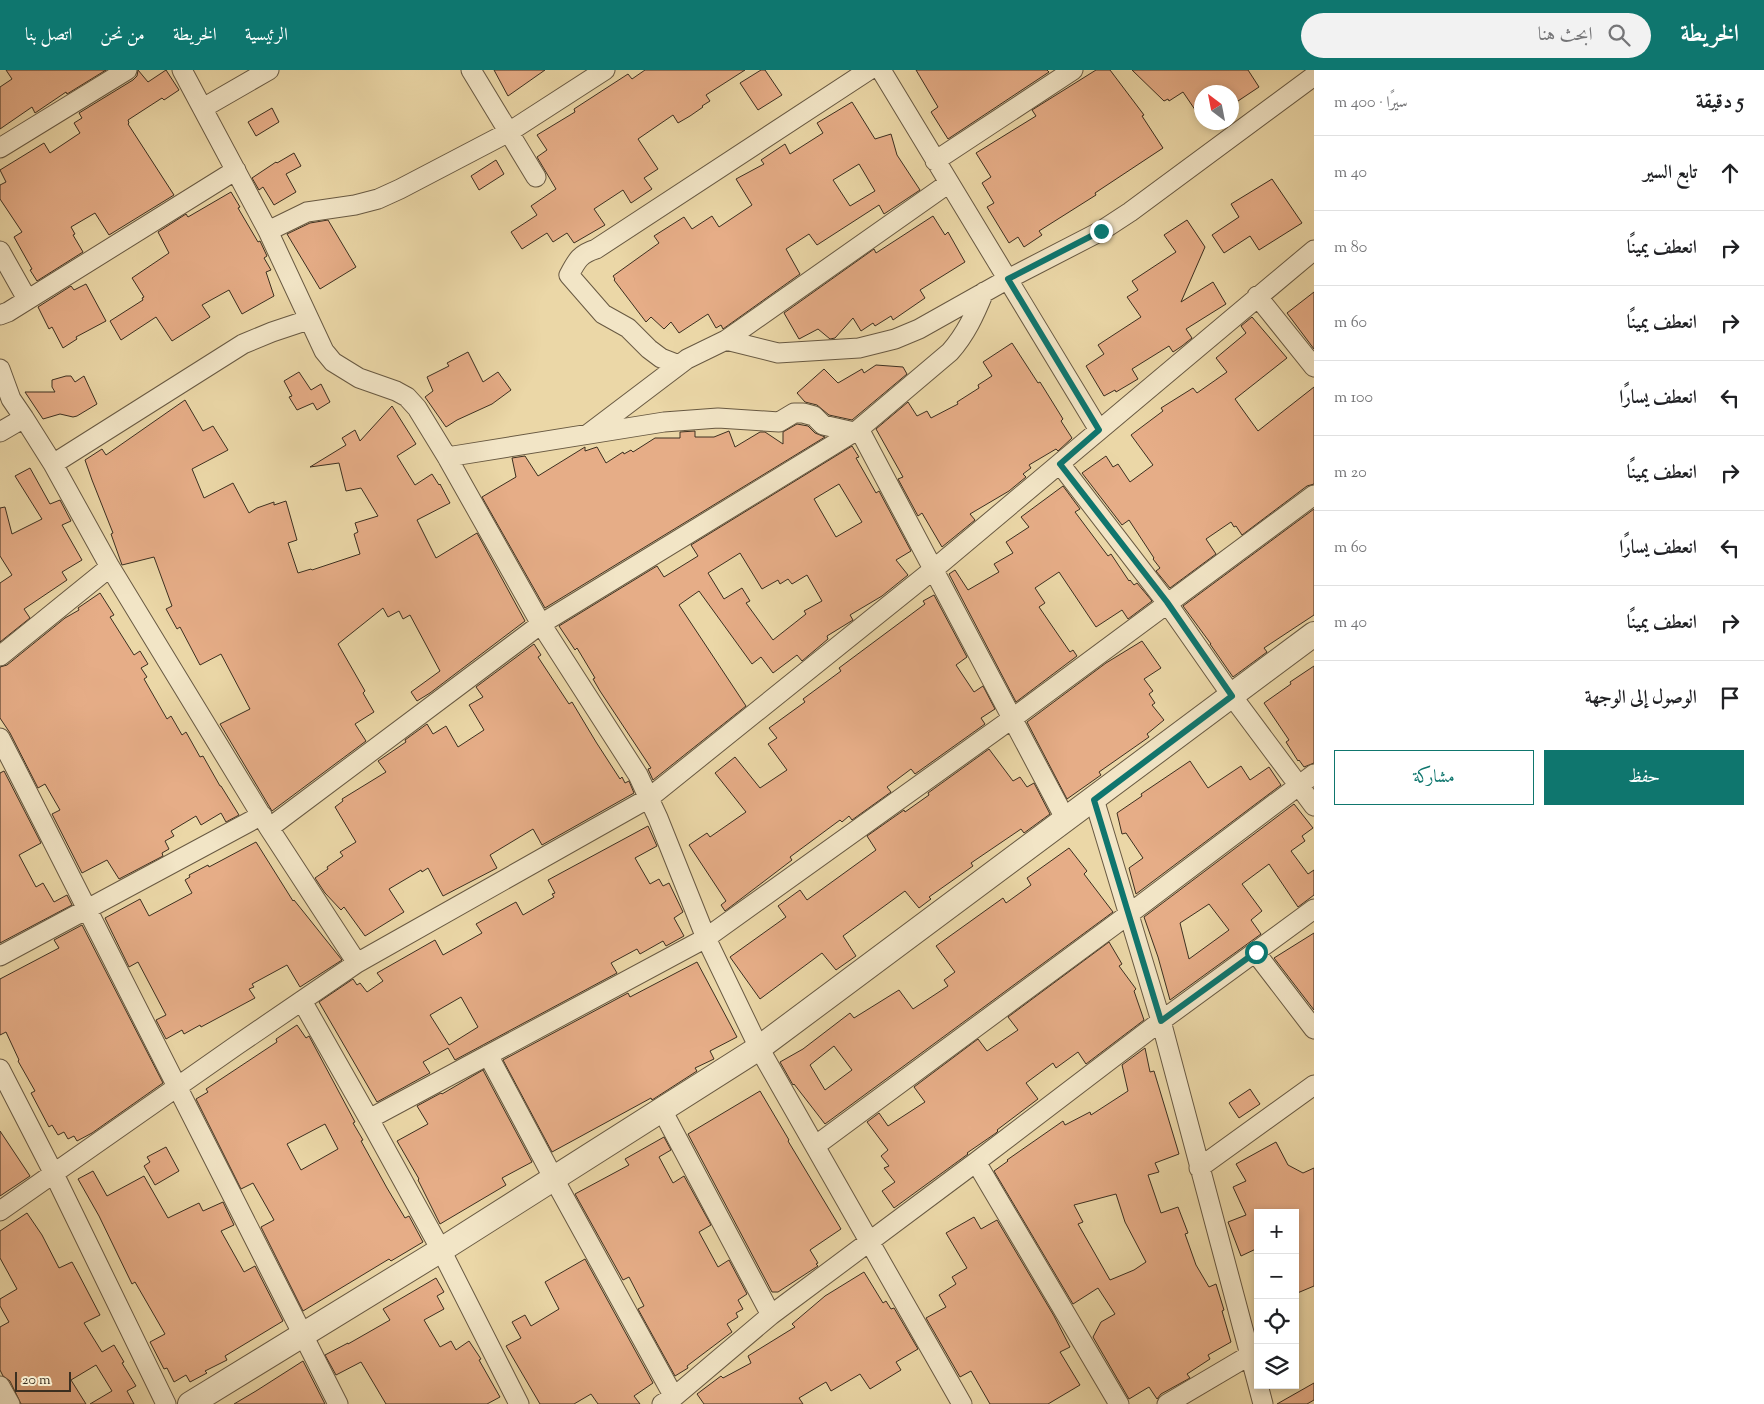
<!DOCTYPE html>
<html lang="ar">
<meta charset="utf-8">
<style>
:root{--surface:#fff;--page:#f2f2f2;--text:#202124;--muted:#757577;--line:#e0e0e0;--accent:#0f766e}
body{margin:0;font-family:"Sorts Mill Goudy",Amiri,serif;background:var(--page);color:var(--text);direction:rtl}
.controls{position:absolute;right:15px;bottom:15px;display:grid;overflow:hidden;border-radius:0px;box-shadow:0 2px 8px #0003}
.controls button{width:45px;height:45px;display:grid;place-items:center;padding:0;border:0;border-bottom:1px solid var(--line);background:var(--surface);color:var(--text);font:25px sans-serif}
.compass{position:absolute;left:1194px;top:15px;width:45px;height:45px;border-radius:50%;background:var(--surface);box-shadow:0 2px 8px #0003;rotate:328deg}
.scale{position:absolute;left:15px;bottom:12px;width:56px;box-sizing:border-box;padding-left:5px;border:2px solid #3c2f20;border-top:0;font-size:14px;line-height:18px;white-space:nowrap;color:#3c2f20;-webkit-text-stroke:4px #f2e5c6;paint-order:stroke}
.stop{position:absolute;width:15px;height:15px;margin:-11px;border:4px solid #0f766e;border-radius:50%;background:#fff}
.stop.end{background:#0f766e;border-color:#fff;box-shadow:0 1px 5px #0008}
.list{margin:0;padding:0;list-style:none}
h2{display:flex;justify-content:space-between;align-items:center;height:65px;margin:0;padding:0 20px;font-size:21px}
h2 small{font-size:16px;font-weight:400;color:var(--muted)}
.list li{display:grid;grid-template-columns:32px 1fr auto;gap:15px;align-items:center;box-sizing:border-box;height:75px;padding:0 20px;border-top:1px solid var(--line)}
.list b{display:block;font-size:19px;white-space:nowrap}
.list em{font-size:16px;font-style:normal;color:var(--muted)}
.actions{display:flex;gap:10px;padding:15px 20px}
.actions a{flex:1;padding:11px 0;border:1px solid var(--accent);border-radius:0px;text-align:center;font-size:18px;color:var(--accent)}
.actions .main{background:var(--accent);color:#fff}
.icon{flex:none;width:28px;height:28px;fill:none;stroke:currentColor;stroke-width:2;stroke-linecap:round;stroke-linejoin:round}
.map{position:relative;flex:none;width:1314px;height:1334px;overflow:hidden;direction:ltr}
header{display:flex;align-items:center;gap:30px;box-sizing:border-box;height:70px;padding:0 25px;background:var(--accent);color:#fff}
header strong{font-size:24px}
nav{display:flex;gap:28px;margin-inline-start:auto;font-size:18px}
.search{width:350px;height:45px;background:var(--page);display:flex;align-items:center;gap:12px;box-sizing:border-box;padding:0 18px;border-radius:28px;color:var(--muted);font-size:19px}
main{display:flex}
aside{flex:1;background:var(--surface)}
.map>svg:first-child{display:block}
</style>
<header>
<strong>الخريطة</strong>
<div class="search"><svg class="icon" aria-label="search" viewBox="0 0 24 24"><circle cx="10" cy="10" r="6"/><path d="M15 15l6 6"/></svg>ابحث هنا</div>
<nav><a>الرئيسية</a><a>الخريطة</a><a>من نحن</a><a>اتصل بنا</a></nav>
</header>
<main>
<aside>
<h2>5 دقيقة<small>سيرًا · 400 m</small></h2>
<ul class="list">
<li><svg class="icon" aria-label="ahead" viewBox="0 0 24 24"><path d="M12 20V5M6 11l6-6 6 6"/></svg><div><b>تابع السير</b></div><em>40 m</em></li>
<li><svg class="icon" aria-label="right" viewBox="0 0 24 24"><path d="M7 20v-9h11M14 6l5 5-5 5"/></svg><div><b>انعطف يمينًا</b></div><em>80 m</em></li>
<li><svg class="icon" aria-label="right" viewBox="0 0 24 24"><path d="M7 20v-9h11M14 6l5 5-5 5"/></svg><div><b>انعطف يمينًا</b></div><em>60 m</em></li>
<li><svg class="icon" aria-label="left" viewBox="0 0 24 24"><path d="M17 20v-9H6M10 6l-5 5 5 5"/></svg><div><b>انعطف يسارًا</b></div><em>100 m</em></li>
<li><svg class="icon" aria-label="right" viewBox="0 0 24 24"><path d="M7 20v-9h11M14 6l5 5-5 5"/></svg><div><b>انعطف يمينًا</b></div><em>20 m</em></li>
<li><svg class="icon" aria-label="left" viewBox="0 0 24 24"><path d="M17 20v-9H6M10 6l-5 5 5 5"/></svg><div><b>انعطف يسارًا</b></div><em>60 m</em></li>
<li><svg class="icon" aria-label="right" viewBox="0 0 24 24"><path d="M7 20v-9h11M14 6l5 5-5 5"/></svg><div><b>انعطف يمينًا</b></div><em>40 m</em></li>
<li><svg class="icon" aria-label="arrive" viewBox="0 0 24 24"><path d="M6 21V4h12l-3 4 3 4H6"/></svg><div><b>الوصول إلى الوجهة</b></div></li>
</ul>
<div class="actions"><a class="main">حفظ</a><a>مشاركة</a></div>
</aside>
<div class="map">
<svg width="1314" height="1334" viewBox="0 0 1314 1334">
<rect width="100%" height="100%" fill="#ebd7a7"/>
<filter id="stains"><feTurbulence type="fractalNoise" baseFrequency=".004" numOctaves="4"/><feColorMatrix values="0 0 0 0 .2 0 0 0 0 .09 0 0 0 0 .02 0 0 0 .5 -.17"/></filter>
<radialGradient id="worn" r=".72"><stop offset=".6" stop-color="#630" stop-opacity="0"/><stop offset="1" stop-color="#630" stop-opacity=".3"/></radialGradient>
<path fill="#e6ad87" stroke="#3c2f20" fill-rule="evenodd" d="M6,0H106L67,24L66,22L35,43L32,37L0,59V17L12,9Z
M138,0L148,12L166,0L179,20L164,30L162,28L128,50L129,53L128,54L174,125L109,165L95,143L71,157L75,164L73,165L83,182L37,211L30,200L32,199L14,167L22,162L0,129V115L6,112L0,100L44,73L50,83L80,63L74,53L82,48L79,43L133,10L137,6Z
M494,0H545L508,26Z
M645,0H745L706,25L710,31L702,36L703,37L690,46L678,53L673,45L638,69L658,99L644,108L652,119L631,133L623,120L594,139L605,155L574,173L567,163L553,172L547,163L522,179L511,162L537,145L531,136L556,119L537,87L547,80L537,65L575,42L574,39L628,4L632,9Z
M761,0H765L782,25L758,40L740,13Z
M916,0H1047L1049,2L948,69L931,42L938,37Z
M1096,0H1110L1144,45L1142,46L1163,78L1095,123L1096,125L1039,161L1042,165L1024,177L1018,167L1009,173L987,137L994,133L982,113L991,107L976,83L1036,46L1032,40Z
M1132,0H1248L1259,17L1232,35V22H1202V50L1183,22L1169,31L1168,29L1164,31Z
M852,32L875,69L891,64L897,85L920,120L884,144L879,135L817,175L809,164L786,179L800,204L723,259L721,255L716,258L708,244L679,263L671,252L664,259L651,247L646,252L614,210L615,209L613,206L659,173L654,166L684,147L692,159L712,146L719,157L752,135L736,109L764,94L761,90L785,74L790,84L823,63L817,53ZM859,94L875,121L850,136L833,110Z
M272,38L279,52L256,66L248,52Z
M294,83L301,96L286,104L296,122L274,135L263,117L259,120L252,108L276,92L277,93Z
M496,90L504,104L479,120L471,106Z
M1272,109L1302,153L1259,180L1250,166L1224,183L1212,165L1239,147L1231,134Z
M231,122L240,137L238,138L258,172L260,171L267,186L264,188L271,200L266,202L274,226L242,244L229,220L202,235L210,247L172,271L156,247L121,270L110,251L143,230L142,228L144,227L132,208L169,183L158,162L186,144L188,147Z
M933,146L945,165L948,162L965,192L920,220L925,228L893,250L891,246L875,256L873,253L861,261L853,248L835,268L830,269L818,259L799,269L784,243L874,179L876,183Z
M328,150L356,197L320,219L287,164L310,153Z
M1187,150L1205,177L1181,232L1213,212L1226,234L1186,259L1192,268L1182,276L1173,282L1169,276L1132,299L1138,309L1116,322L1115,320L1104,326L1086,296L1104,284L1098,275L1141,247L1127,227L1138,220L1132,211L1176,182L1164,165Z
M86,214L106,251L76,267L77,269L63,278L52,257L49,259L38,237L71,216L74,220Z
M1314,222V279L1287,243Z
M1252,247L1287,288L1235,329L1258,361L1314,317V414L1307,416L1242,465L1236,456L1234,457L1231,452L1206,469L1216,484L1170,518L1156,501L1160,498L1153,489L1154,488L1129,450L1122,455L1082,403L1106,386L1113,397L1118,394L1130,412L1153,395L1131,365L1163,341L1161,338L1193,318L1197,323L1227,302L1216,288L1246,263L1241,256Z
M1012,273L1038,313L1040,312L1063,349L1061,351L1072,368L1058,381L1056,379L1029,395L1031,398L1023,404L1026,407L1009,421L970,444L975,450L942,477L922,443L918,446L898,409L903,407L876,359L908,332L917,346L927,341L931,348L958,334L957,332L979,318L978,315L992,306L983,292Z
M468,282L483,312L498,302L511,320L492,334L457,350L446,357L425,327L433,321L427,307L449,296L447,293Z
M876,295L903,297L907,304L852,350L829,345L817,335L805,332L797,323L824,299L838,313L862,299L864,303Z
M299,302L311,320L321,314L330,332L317,340L313,333L297,340L289,327L292,326L284,311Z
M66,306H71L75,312L84,306L97,334L77,346L73,347L60,344L43,349L25,322H55L52,317V310Z
M185,330L203,361L213,356L228,380L192,399L204,428L233,413L249,443L257,438L274,432V435L286,431L297,470L288,473L298,503L311,499L312,500L360,484L354,464L358,462L355,453L378,446L361,418L346,421L339,393L310,397L346,375L342,368L355,360L360,371L392,336L416,374L397,386L415,415L432,404L439,415L440,414L450,433L417,450L436,488L477,463L525,551L430,623L417,631L411,622L440,601L410,545L403,549L399,541L388,547L383,538L338,574L365,621L363,623L374,642L355,654L366,671L272,741L220,654L250,639L221,584L200,595L180,557L177,559L166,539L172,536L154,487L122,495L111,464L113,463L92,410L85,390L102,379L106,385Z
M797,354L808,356L815,363L825,367L545,538L482,427L516,407L512,388L525,386L538,406L585,377V381L597,377L606,393L623,382L624,384L631,380L633,382L655,368H680V362L695,361V367H714L729,361L735,377L760,362H765L783,374V362Z
M852,376L859,387L856,388L876,423L879,421L911,481L896,490L908,505L882,526L850,545L853,550L827,566L828,569L802,591L797,585L773,603L761,587L752,594L699,521L679,535L746,636L653,710L648,699L651,698L600,621L593,609L595,608L577,578L575,580L559,556L657,496L664,507L698,486L691,475ZM839,414L862,452L836,467L814,429ZM740,483L762,519L778,510L780,514L788,509L792,514L807,505L822,531L804,541L806,544L773,570L746,533L750,531L742,518L724,529L708,503Z
M30,398L50,434L60,430L71,451L62,455L82,490L62,502L67,510L24,539L30,548L0,572V513L12,505L0,486V438L5,437L12,464L42,449L15,406Z
M1063,416L1080,439L1075,442L1108,486L1111,484L1129,511L1130,510L1134,515L1137,513L1152,531L1128,549L1122,540L1096,557L1059,502L1035,518L1045,533L1039,537L1070,582L1073,580L1077,586L1016,632L949,504L955,500L968,520L999,502L994,494L1013,483L1006,472L1029,457L1021,447Z
M1314,439V545L1264,578L1267,582L1233,607L1210,574H1211L1183,536Z
M100,523L114,545L110,547L134,585L140,581L148,594L141,598L147,607L144,609L167,649L171,646L182,665L186,662L200,687L203,686L220,716H221L239,745L226,752L221,743L201,755L196,746L171,761L174,766L165,771L169,779L162,783L163,786L119,809L107,790L82,803L52,744L60,740L45,714L38,718L10,663L0,648V597L7,595L65,548L79,540L78,538Z
M934,525L967,587L956,595L974,622L983,616L995,639L981,648L985,654L915,704L911,699L887,717L891,722L852,750L849,746L842,752L840,750L790,787L792,790L725,841L721,835L726,831L689,775L707,763L710,767L746,742L715,703L735,687L760,718L787,700L768,674L777,668L769,658L805,632L803,629L841,601L839,598L925,534L923,531Z
M1142,571L1161,598L1144,609L1153,621L1149,624L1155,633L1152,635L1164,650L1147,664L1149,667L1099,702L1101,705L1067,729L1027,652L1106,593Z
M534,574L541,585L538,587L569,634L572,632L596,672L620,709L622,707L625,713L629,711L634,723L542,775L533,759L490,785L497,798L443,826L428,798L422,802L421,800L389,819L404,842L365,866L344,837L341,840L325,823L315,808L328,799L327,797L343,786L340,782L356,772L335,737L343,731L342,729L386,702L378,691L406,672L405,670L427,654L433,664L446,656L458,677L484,660L469,635L483,627L476,617Z
M1314,596V693L1304,697L1299,690L1298,691L1286,672L1289,670L1264,633L1291,614L1290,612Z
M989,679L1013,711L1020,707L1027,717L1034,713L1050,744L1024,763L1021,759L971,793L973,796L929,827L931,829L919,838L905,821L868,848L843,866L856,886L836,900L822,883L760,929L730,887L786,847L778,836L800,820L807,830L876,780L867,766L904,740L905,742L929,725L928,723Z
M1190,691L1208,718L1241,696L1250,710L1269,697L1281,715L1136,824L1129,798L1143,788L1126,763L1122,764L1117,743L1142,726L1141,724Z
M4,701L41,773L19,785L36,817L43,813L54,832L67,825L72,835L0,873V703Z
M1294,734L1313,758L1302,766L1305,771L1291,781L1308,804L1314,800V825L1298,837L1269,794L1242,814L1262,841L1251,850L1261,864L1170,930L1158,887L1144,847ZM1209,834L1229,860L1189,889L1180,853Z
M648,756L657,776L635,788L650,814L659,809L663,816L669,813L683,842L674,848L684,866L666,876L663,871L640,884L637,879L611,893L617,903L455,990L448,978L423,992L430,1003L377,1032L319,932L353,909L357,915L360,913L367,922L383,911L377,903L435,870L443,885L482,863L476,854L516,832L523,845L554,827L552,824L555,823L548,810ZM461,927L478,957L449,975L430,945Z
M256,772L293,831L294,830L342,890L300,917L287,895L252,914L254,917L249,919L255,928L201,957L200,955L184,964L182,960L166,969L156,950L166,945L138,892L129,897L105,848L140,829L149,846L192,823L185,810L190,807L189,805L208,795L209,797Z
M1069,778L1087,801L1084,804L1113,842L825,1054L794,1014L793,1015L780,992L803,979L850,943L854,948L899,920L913,939L948,916L944,910L955,902L936,876L1003,828L1006,833L1031,815L1027,808ZM834,976L852,1000L825,1020L810,995Z
M82,855L163,1013L92,1063L77,1071L74,1066L68,1069L64,1062L58,1065L52,1055L49,1057L31,1023L35,1021L18,991L19,990L6,962L0,965V909L59,878L54,870Z
M1314,863V940L1274,888Z
M1109,872L1122,894L1119,896L1136,919L1134,921L1144,950L1086,994L1078,982L1056,998L1053,993L1026,1013L1038,1029L997,1060L998,1061L996,1063L967,1083L968,1084L894,1138L882,1121L895,1112L884,1098L889,1096L881,1086L888,1080L867,1052L879,1043L888,1056L925,1032L914,1017L978,969L987,981L1018,960L1008,947Z
M697,892L737,967L710,981L714,989L695,998L697,1001L652,1030L651,1028L552,1082L503,990L628,923L630,927Z
M297,955L306,968L309,966L355,1052L353,1053L363,1070L361,1071L387,1118L405,1148L409,1146L423,1172L391,1191L389,1189L303,1241L261,1157L274,1150L253,1113L241,1119L196,1029L208,1022L206,1019L277,972L276,969ZM325,1054L338,1079L301,1100L287,1074Z
M1145,978L1150,1002L1154,1001L1179,1084L1155,1093L1159,1102L1148,1105L1161,1143L1178,1137L1188,1163L1185,1164L1196,1195L1209,1217L1216,1214L1224,1240L1222,1241L1231,1272L1208,1285L1210,1289L1187,1304L1190,1308L1161,1324L1157,1329L1149,1317L1129,1329L1093,1267L1101,1252L1115,1244L1098,1218L1073,1234L994,1101L1008,1091L1007,1090L1063,1051L1065,1055L1090,1042L1091,1045L1128,1021L1122,995ZM1116,1124L1125,1152L1146,1192L1134,1200L1110,1210L1078,1154L1083,1152L1074,1135Z
M483,1000L532,1092L502,1108L506,1115L440,1154L418,1110L419,1109L397,1071L428,1054L417,1036L441,1023L442,1024Z
M1250,1019L1260,1034L1239,1048L1229,1033Z
M760,1021L789,1070L788,1071L841,1159L810,1180L818,1193L816,1194L818,1196L778,1222H772L688,1064Z
M0,1061L30,1106L0,1126Z
M664,1067L671,1080L659,1087L673,1113L684,1106L711,1155L699,1162L718,1197L729,1190L747,1224L738,1230L743,1239L736,1243L738,1247L727,1254L732,1262L687,1296L688,1298L675,1306L638,1239L644,1236L629,1207L623,1210L575,1124L629,1095L625,1089Z
M1276,1072L1288,1095L1303,1103L1314,1098V1216L1295,1224V1143H1258V1178L1241,1186L1228,1152L1246,1145L1233,1117L1246,1111L1236,1094Z
M166,1077L179,1101L155,1115L144,1096L150,1092L147,1087Z
M93,1101L107,1126L144,1106L168,1148L199,1133L203,1141L223,1132L234,1155L221,1161L244,1202L255,1196L283,1251L225,1286L227,1290L205,1301L207,1303L190,1312L186,1305L174,1312L167,1298L164,1299L150,1272L165,1264L135,1212L132,1214L99,1146L78,1109Z
M27,1143L42,1165L59,1198L72,1192L78,1203L100,1245L84,1253L102,1282L114,1275L124,1292L122,1293L136,1316L127,1321L134,1334H90L112,1321L96,1295L71,1310L86,1334H21L10,1311L3,1306L0,1300V1257L9,1252L0,1236V1229L17,1219L0,1188V1161Z
M974,1147L981,1159L997,1150L1054,1246L1070,1277L1060,1282L1080,1315L1048,1334H990L971,1301L960,1307L926,1248L946,1237L939,1225L956,1214L952,1207L967,1198L946,1163Z
M585,1189L653,1313L634,1326L640,1334H598L591,1324L574,1334H540L506,1276L521,1268L512,1252L525,1245L531,1256L559,1239L545,1212Z
M864,1202L883,1233L886,1231L891,1239L894,1238L918,1279L896,1292L901,1300L870,1319L860,1304L831,1321L826,1312L799,1328L803,1334H704L697,1324L721,1306L723,1308L751,1293L748,1286L795,1257L792,1254L825,1226Z
M436,1208L444,1222L437,1226L444,1239L424,1250L440,1277L451,1271L456,1280L469,1271L481,1289L479,1290L500,1327L487,1334H386L361,1292L336,1305L325,1285L348,1273V1274L390,1250L383,1239Z
M303,1291L325,1334H234L256,1321Z
M1314,1313V1330L1307,1334H1277Z"/>
<g fill="none" stroke-linecap="round" stroke-linejoin="round">
<defs>
<path id="minor" d="M182,0L268,161L307,142L355,135L378,129L400,119L509,62L605,0
M471,0L536,107
M881,0L1099,360
M203,38L269,0
M0,78L127,0
M935,91L1073,0
M268,161L324,281L333,292L359,308L396,321L407,327L417,338L447,387L541,554L638,705L658,748L706,868L759,978L962,1334
M0,181L27,229
M1257,226L1314,297
M0,245L8,242L236,100
M308,250L272,262L243,274L53,394L110,497L269,758L357,893
M726,270L778,283L859,278L895,269L919,259L1008,209L1101,161L1130,142L1314,6
M679,295L661,288L649,279L628,258L603,244L569,205C577,190 580,184 596,179L869,0
M0,299L11,329L24,348
M859,359L1066,750
M0,362L24,348L53,394
M588,364L687,289L726,270L949,113
M447,387L664,352L718,348L779,352L794,343H803L814,346L823,355L854,362
M1060,394L1167,533L1232,626L1314,736
M0,586L110,497
M0,668C114,889 224,1112 338,1334
M1094,729L1161,951L1258,1315
M269,758L541,554L859,359L950,282C966,264 975,244 984,222
M1255,882L1314,959
M0,886L262,745
M302,931L369,1049
M488,985L554,1109L674,1327
M0,999L54,1104L166,1334
M662,1040L771,1245
M815,1076L1129,844L1314,704
M976,1092L1119,1334
M1199,1098L1314,1015
M0,1141L237,975L357,893L649,728L934,499L1314,180
M1258,1315L1263,1334
M0,1316L10,1334
M519,1334L441,1180L369,1049L706,868L1013,648L1314,425
M662,1334L674,1327L771,1245L976,1092L1161,951L1314,839
M1167,1334L1250,1285"/>
<path id="tertiary" d="M190,1334L441,1180L759,978L1314,564"/>
</defs>
<use href="#minor" stroke="#685942" stroke-width="21"/>
<use href="#tertiary" stroke="#685942" stroke-width="26"/>
<use href="#minor" stroke="#f2e5c6" stroke-width="19"/>
<use href="#tertiary" stroke="#f2e5c6" stroke-width="24"/>
</g>
<g fill="none" stroke-linecap="round" stroke-linejoin="round">
<path stroke="#0f766e" stroke-width="6" d="M1101,161L1008,209L1099,360L1060,394L1167,532L1232,626L1094,730L1161,951L1256,882"/>
</g>
<rect width="100%" height="100%" filter="url(#stains)"/>
<rect width="100%" height="100%" fill="url(#worn)"/>
</svg>
<div class="controls">
<button>+</button>
<button>−</button>
<button><svg class="icon" aria-label="locate" viewBox="0 0 24 24"><circle cx="12" cy="12" r="6"/><path d="M12 2v4M12 18v4M2 12h4M18 12h4"/></svg></button>
<button><svg class="icon" aria-label="layers" viewBox="0 0 24 24"><path d="M12 4l9 5-9 5-9-5zM3 14l9 5 9-5"/></svg></button>
</div>
<svg class="compass" viewBox="-18 -18 36 36"><path d="M0-13l5 13h-10z" fill="#e53935"/><path d="M0 13l5-13h-10z" fill="#757577"/></svg>
<div class="scale">20 m</div>
<div class="stop" style="left:1256px;top:882px"></div>
<div class="stop end" style="left:1101px;top:161px"></div>
</div>
</main>
